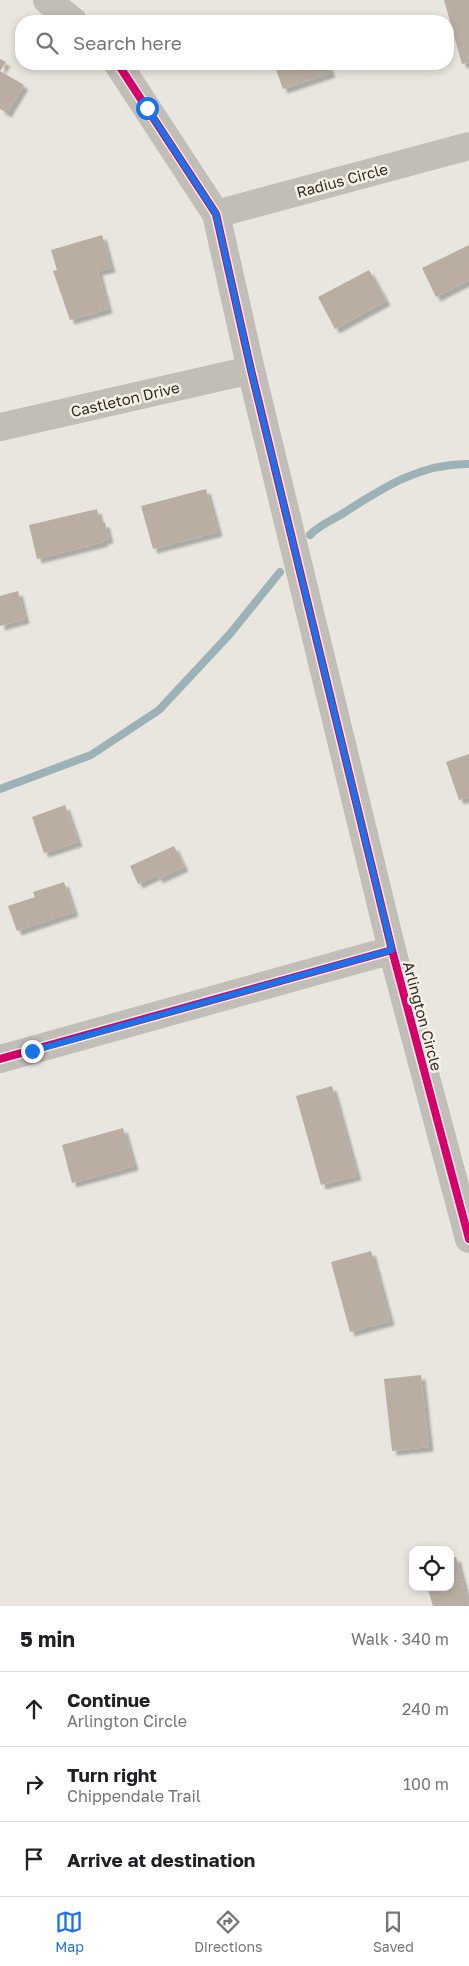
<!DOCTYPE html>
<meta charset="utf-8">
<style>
:root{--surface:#fff;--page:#f2f2f2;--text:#202124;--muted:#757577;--line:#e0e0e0;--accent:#1a73e8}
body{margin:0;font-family:"Golos Text",sans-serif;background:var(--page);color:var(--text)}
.controls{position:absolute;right:15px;bottom:15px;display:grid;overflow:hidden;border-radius:10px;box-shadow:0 2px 8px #0003}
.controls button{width:45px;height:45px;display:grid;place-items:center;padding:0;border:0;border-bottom:1px solid var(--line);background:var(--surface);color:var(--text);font:25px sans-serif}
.stop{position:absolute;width:15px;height:15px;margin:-11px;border:4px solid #1a73e8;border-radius:50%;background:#fff}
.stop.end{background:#1a73e8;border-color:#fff;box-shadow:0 1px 5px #0008}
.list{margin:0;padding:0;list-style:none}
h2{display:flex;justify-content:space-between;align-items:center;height:65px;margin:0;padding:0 20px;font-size:21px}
h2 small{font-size:16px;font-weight:400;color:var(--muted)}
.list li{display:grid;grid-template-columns:32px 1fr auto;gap:15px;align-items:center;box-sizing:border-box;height:75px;padding:0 20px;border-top:1px solid var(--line)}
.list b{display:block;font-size:19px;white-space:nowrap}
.list p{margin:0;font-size:16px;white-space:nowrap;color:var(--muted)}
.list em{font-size:16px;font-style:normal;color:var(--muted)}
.icon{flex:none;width:28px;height:28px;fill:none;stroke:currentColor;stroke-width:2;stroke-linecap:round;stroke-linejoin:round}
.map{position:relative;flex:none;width:469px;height:1606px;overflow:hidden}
.search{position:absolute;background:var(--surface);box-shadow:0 2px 8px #0003;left:15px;right:15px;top:15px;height:55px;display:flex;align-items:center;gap:12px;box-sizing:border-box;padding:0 18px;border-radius:20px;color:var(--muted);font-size:19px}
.sheet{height:290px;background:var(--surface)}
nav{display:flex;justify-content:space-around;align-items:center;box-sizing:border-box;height:70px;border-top:1px solid var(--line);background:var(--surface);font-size:14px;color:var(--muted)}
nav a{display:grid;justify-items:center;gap:2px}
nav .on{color:var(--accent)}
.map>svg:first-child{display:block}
</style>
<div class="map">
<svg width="469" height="1606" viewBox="0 0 469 1606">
<defs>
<filter id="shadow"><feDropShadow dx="4.5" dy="4.5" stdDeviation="1" flood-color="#0004"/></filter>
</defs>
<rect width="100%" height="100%" fill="#e8e6de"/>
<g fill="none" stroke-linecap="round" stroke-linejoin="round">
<path stroke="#9cb2b7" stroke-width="8" d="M310,535C318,526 332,520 342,514C381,489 420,463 469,464
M0,789L91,755L159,710L229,635L280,572"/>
</g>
<path fill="#baaea2" filter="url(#shadow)" d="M444,0H469V62L462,64Z
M0,59L6,62L0,71L24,85L7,113L0,109Z
M274,64H327L331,73L283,89Z
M102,235L111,268L98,271L108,309L70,320L53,271L57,270L51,250Z
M469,245V280L436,297L422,268Z
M369,270L386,301L335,329L318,297Z
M206,489L218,532L153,549L141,506Z
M97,509L100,523H105L109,539L103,540L104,542L37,559L29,525Z
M18,591L25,619L0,626V596Z
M469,754V797L459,800L446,762Z
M65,805L78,842L44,853L32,817Z
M174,846L184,867L158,879L157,875L138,884L130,866Z
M64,882L74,912L17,931L8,906L35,897L33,892Z
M332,1086L357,1176L321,1185L296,1096Z
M123,1128L134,1166L72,1183L62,1145Z
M371,1251L390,1321L350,1332L331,1262Z
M421,1375L429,1447L392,1451L384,1379Z
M456,1557L469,1606H433L427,1587H450V1558Z"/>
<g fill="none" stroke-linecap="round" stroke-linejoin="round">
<path stroke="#c1bdb7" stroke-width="28" d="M47,0L73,21
M118,64L216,214L251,370L392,950L469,1239
M216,214L469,146
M0,427L251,370
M0,1059L392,950"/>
<defs>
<path id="cycleway" d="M118,64L216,214L251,370L392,950L469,1239
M0,1059L392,950"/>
</defs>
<use href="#cycleway" stroke="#f6f1e4" stroke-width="11"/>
<use href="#cycleway" stroke="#d6006c" stroke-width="8"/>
</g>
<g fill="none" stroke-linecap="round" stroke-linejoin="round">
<path stroke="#1a73e8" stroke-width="6" d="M32,1051L392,950L251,370L216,214L147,108"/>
</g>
<g text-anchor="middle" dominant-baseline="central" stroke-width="5" stroke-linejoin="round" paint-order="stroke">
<g font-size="15" fill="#312c26" stroke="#f6f1e4">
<text transform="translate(342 180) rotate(-15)">Radius Circle</text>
<text transform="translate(125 399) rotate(-13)">Castleton Drive</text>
<text transform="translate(423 1016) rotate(75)">Arlington Circle</text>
</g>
</g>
</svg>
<div class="controls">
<button><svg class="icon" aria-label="locate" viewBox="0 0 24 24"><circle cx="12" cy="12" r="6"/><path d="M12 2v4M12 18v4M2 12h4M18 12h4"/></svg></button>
</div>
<div class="stop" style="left:147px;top:108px"></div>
<div class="stop end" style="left:32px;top:1051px"></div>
<div class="search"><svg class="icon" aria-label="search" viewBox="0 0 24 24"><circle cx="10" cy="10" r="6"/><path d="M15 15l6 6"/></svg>Search here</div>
</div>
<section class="sheet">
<h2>5 min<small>Walk · 340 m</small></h2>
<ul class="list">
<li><svg class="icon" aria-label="ahead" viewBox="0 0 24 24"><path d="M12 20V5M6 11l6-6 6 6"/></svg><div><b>Continue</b><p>Arlington Circle</p></div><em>240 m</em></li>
<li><svg class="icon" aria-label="right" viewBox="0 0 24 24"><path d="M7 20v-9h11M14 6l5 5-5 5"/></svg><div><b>Turn right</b><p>Chippendale Trail</p></div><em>100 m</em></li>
<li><svg class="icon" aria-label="arrive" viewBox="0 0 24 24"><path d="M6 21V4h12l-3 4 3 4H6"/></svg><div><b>Arrive at destination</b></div></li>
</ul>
</section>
<nav>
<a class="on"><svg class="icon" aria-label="map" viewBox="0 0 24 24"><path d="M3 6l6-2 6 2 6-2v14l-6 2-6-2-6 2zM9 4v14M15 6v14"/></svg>Map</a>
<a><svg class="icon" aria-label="directions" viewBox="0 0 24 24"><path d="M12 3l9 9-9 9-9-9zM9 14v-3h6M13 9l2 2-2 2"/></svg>Directions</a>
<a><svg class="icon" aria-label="saved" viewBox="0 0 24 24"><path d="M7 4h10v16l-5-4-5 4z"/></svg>Saved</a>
</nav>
